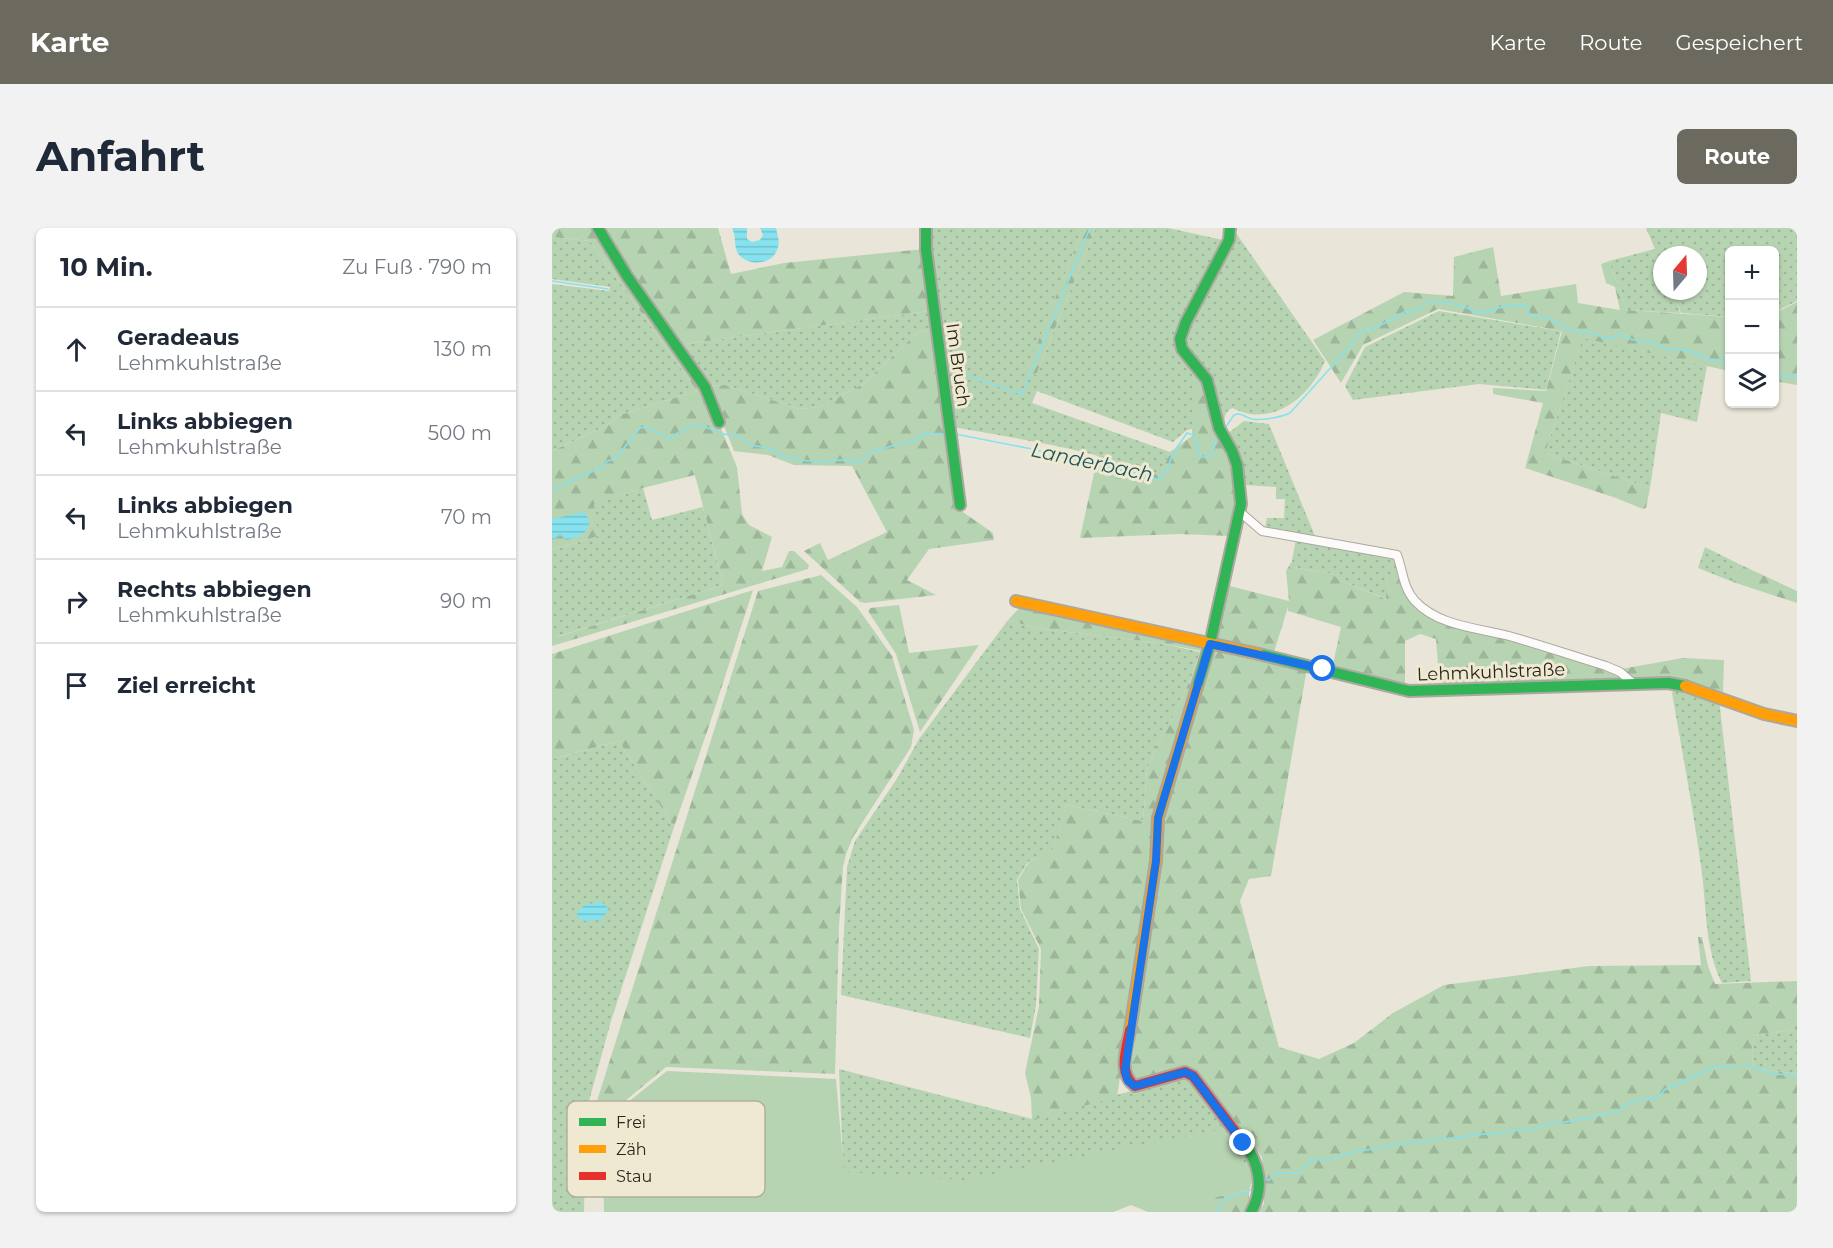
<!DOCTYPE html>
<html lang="de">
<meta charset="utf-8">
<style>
:root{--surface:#fff;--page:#f2f2f3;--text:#1f2937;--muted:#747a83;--line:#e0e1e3;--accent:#6c6a5f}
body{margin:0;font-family:Montserrat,sans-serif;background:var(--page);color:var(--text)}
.controls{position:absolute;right:18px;top:18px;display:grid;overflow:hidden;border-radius:9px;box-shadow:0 2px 4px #0004}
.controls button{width:54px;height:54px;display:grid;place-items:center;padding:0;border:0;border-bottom:2px solid var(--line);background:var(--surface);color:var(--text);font:30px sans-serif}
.compass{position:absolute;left:1101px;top:18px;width:54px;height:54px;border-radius:50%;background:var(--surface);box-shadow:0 2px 4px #0004;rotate:19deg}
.stop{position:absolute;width:18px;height:18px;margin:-14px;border:4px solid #1a73e8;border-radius:50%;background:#fff}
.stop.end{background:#1a73e8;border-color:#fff;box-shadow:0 2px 6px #0008}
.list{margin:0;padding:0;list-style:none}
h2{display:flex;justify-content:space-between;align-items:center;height:78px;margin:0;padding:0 24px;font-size:26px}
h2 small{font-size:20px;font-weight:400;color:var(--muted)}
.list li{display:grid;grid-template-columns:39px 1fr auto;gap:18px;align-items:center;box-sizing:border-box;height:84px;padding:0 24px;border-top:2px solid var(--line)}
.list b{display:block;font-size:22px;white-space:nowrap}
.list p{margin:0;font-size:20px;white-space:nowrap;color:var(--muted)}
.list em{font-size:20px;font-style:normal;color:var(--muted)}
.icon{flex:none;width:33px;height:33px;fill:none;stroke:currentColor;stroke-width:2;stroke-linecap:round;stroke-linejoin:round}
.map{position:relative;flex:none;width:1245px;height:984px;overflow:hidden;border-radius:9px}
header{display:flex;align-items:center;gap:36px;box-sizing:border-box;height:84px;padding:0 30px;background:var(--accent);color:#fff}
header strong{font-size:28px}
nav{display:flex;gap:33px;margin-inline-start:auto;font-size:21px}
.intro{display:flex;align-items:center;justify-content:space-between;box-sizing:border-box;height:144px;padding:0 36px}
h1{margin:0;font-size:42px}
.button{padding:15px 27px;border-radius:9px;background:var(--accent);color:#fff;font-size:21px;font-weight:700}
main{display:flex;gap:36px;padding:0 36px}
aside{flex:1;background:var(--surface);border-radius:9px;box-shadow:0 2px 4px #0004}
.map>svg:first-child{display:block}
</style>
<header>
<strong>Karte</strong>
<nav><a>Karte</a><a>Route</a><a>Gespeichert</a></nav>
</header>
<div class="intro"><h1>Anfahrt</h1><a class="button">Route</a></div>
<main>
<aside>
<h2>10 Min.<small>Zu Fuß · 790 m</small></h2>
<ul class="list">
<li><svg class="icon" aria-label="ahead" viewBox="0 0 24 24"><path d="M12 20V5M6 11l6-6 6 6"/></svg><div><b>Geradeaus</b><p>Lehmkuhlstraße</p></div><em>130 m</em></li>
<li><svg class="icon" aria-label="left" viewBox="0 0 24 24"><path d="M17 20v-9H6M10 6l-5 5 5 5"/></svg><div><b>Links abbiegen</b><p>Lehmkuhlstraße</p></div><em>500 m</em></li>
<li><svg class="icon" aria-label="left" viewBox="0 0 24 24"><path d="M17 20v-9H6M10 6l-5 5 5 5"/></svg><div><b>Links abbiegen</b><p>Lehmkuhlstraße</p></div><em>70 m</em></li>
<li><svg class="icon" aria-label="right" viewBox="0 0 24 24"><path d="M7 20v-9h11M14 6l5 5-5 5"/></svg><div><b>Rechts abbiegen</b><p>Lehmkuhlstraße</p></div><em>90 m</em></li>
<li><svg class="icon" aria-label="arrive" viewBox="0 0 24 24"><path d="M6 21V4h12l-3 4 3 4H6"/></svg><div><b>Ziel erreicht</b></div></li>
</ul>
</aside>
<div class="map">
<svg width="1245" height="984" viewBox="0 0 1245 984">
<defs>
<pattern id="grass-dots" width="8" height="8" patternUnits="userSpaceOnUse" patternTransform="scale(1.5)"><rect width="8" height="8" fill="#b7d4b2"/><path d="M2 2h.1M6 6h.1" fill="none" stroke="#9db699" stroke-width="1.8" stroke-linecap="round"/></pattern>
<pattern id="forest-firs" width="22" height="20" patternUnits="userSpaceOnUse" patternTransform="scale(1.5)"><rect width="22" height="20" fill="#b7d4b2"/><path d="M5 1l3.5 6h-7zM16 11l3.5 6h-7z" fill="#9db699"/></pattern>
<pattern id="water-rules" width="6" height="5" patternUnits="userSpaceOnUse" patternTransform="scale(1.5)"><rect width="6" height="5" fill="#85e2ee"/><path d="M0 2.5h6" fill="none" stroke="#73c2cc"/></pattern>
</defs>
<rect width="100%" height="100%" fill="#e9e5d8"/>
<path fill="url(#grass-dots)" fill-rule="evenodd" d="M378,0H531L475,143L484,147L544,0H616L671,12L624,102C621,120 629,127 640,140V201L635,202L621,214L485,163L480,175L618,224L608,249C543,221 471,212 401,199L377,21Z
M1094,0H1245V73L1223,84L1222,22H1178L1177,89L1129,85L1125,75L1128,85L1075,82L1057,33L1103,21ZM1110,27H1146V63H1110Z
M684,5L773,133C761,162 732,191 698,186C692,185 686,182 680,180C672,185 672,190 673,199L671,201L631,111L681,8Z
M0,9L38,13L145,163L68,187L52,199L0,223V56L57,63L58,59L0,51Z
M377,83L380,101L366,104L311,156L268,179L248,181L173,157L156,158L126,117Z
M887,83L1009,103L994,162L927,156L801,172L793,158L813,119Z
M1031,109L1155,138L1145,194L1109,185L1098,260L993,225Z
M692,193L717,196L763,308L713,300L715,290H732L733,271H724V259L692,257L675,206Z
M91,260L100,292L151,279L171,357L4,409L0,395V322L46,308L41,276Z
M744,311L843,330L845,346H836L835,371L787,352L781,346L746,340L740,333Z
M1153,319L1187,336L1181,354L1146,340Z
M456,392L483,400L607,415L648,424L638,452L615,502L605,516L595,542L591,593L514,577L501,622L476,634L465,652L468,681L487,721L484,777L478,810L289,767L295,639L303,613L346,549L367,511Z
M1124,458L1167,471L1199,753L1170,755C1152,719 1155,678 1149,638C1141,580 1130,523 1120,465Z
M67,513L122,599L59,793L37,873L34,905L32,984H0V531Z
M1245,801V846L1202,840L1200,825L1202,808Z
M287,841L480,891L632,848L639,852L700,932L702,945L579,976L559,984H293Z"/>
<path fill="url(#forest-firs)" d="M0,0H43L46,10L152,160L185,239L190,286L197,297L220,309L210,343L230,339L237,323H242L257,337L256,341L0,418V395L5,409L171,357L143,247L91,260L42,276L46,308L0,322V223L52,199L68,187L145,163L38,13L0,9Z
M50,0H166L179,46L232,35L372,21L377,83L126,117Z
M531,0H544L484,147L474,144Z
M941,19L949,68L1024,56L1026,75L1068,82L1063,59L1054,55L1049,36L1057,33L1075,82L1177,89V143L1031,110L993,225L1098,260L1094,280L1091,281L1064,270L973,240L991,175L941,166V160L994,163L1010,103L886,81L811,117L789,155L761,112L852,64L901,68L902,29Z
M1245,74V157L1222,153L1223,85Z
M380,101L405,280L441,305L442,312L377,321L355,352L384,367L313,375L308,374L252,323L268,315L276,332L335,304L300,238L242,237L216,227L182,223L156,158L173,157L248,181L268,179L311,156L366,104Z
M640,140L653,154L684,252L683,284L679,308L627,306L528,310L546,227L608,248L618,224L640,208Z
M740,333L746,340L781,346L787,352L834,371L836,346H845L850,360L868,381L1061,444L1074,451L888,461L884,411L868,406L853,413V460L780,441L789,399L736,383V379L721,427L666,415L661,409L674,357L737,373L734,343Z
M1187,336L1245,363V375L1181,354Z
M269,347L305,379L340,428L362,502L359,519L301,609L294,626L291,639L287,699L283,846L114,839L49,893L44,876L206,363Z
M201,362L157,498L122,599L67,513L0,531V426Z
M347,377L357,425L427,417L368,504L344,426L316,383L318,380Z
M469,378L650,418L651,424L600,632L565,869L480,892L479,870L473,845L487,778L489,721L469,681L466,652L477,634L501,621L514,577L591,593L595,542L605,516L615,502L638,452L649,423L607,415L483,400L456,392Z
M661,419L755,440L719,648L697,651L688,673L727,819L767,831L802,815L841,785L892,757L1037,738L1149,737L1146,709H1150L1156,738L1163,756L1245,753V801L1202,808L1200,825L1202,840L1245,846V984H705L712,976L710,929L638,840L584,855L577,845L608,633L609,591Z
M1131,430L1172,432L1171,465L1082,451L1069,441Z
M697,962V977L692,984H655L663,969Z"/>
<path fill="#b7d4b2" d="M115,843L284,851L292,944L412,952L665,902L702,947L697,962L664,969L655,984H596L579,977L561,984H52L50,895Z"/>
<path fill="url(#water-rules)" d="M180,0H195V11L200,14L208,12L211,7L208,0H224C225,5 228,14 226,19C222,37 198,39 187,27C181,19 185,10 180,0Z
M32,284L38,293L32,306L15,312L8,307L0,312V291Z
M50,674L57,681L49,692L30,693L24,685L34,676Z"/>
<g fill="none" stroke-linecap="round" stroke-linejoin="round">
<path stroke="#85e2ee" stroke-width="1.5" d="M0,53L56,61
M1222,140L1226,147L1245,149
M395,141L470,166L538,0
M673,200L682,187C690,184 692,189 700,191C709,193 730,189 738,185L801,115L806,106L810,104L831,96L852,84L866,82L877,73C888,74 900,75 911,78C919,81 924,87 934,84C945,81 963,73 975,78L978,88L993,89L1017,101L1027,104H1039L1054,111L1068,107L1082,112L1100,114L1112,120L1132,122L1147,126L1155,131L1178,134
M403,206L480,221L527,233H541L550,238L586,243L606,252L615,242L621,225L635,205L642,207C646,214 644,222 649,229H654L659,226L666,207
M0,261L51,239L55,233L63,231L88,200L95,199L119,211C148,182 161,210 187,208L199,217L219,221L233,229L256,233L295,232L307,235L316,225L350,215L360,214L374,205L395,206
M1191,838L1194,837L1222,846L1245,847
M712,951L717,952L724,945H746L760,931L775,932L802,924L855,915L986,900L991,897C1016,894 1040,890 1064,883C1070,881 1074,876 1080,874C1092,869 1106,876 1112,862L1163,838L1185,840
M665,984L672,971L699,962L702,955"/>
<defs>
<path id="street" d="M688,284L710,303L845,327C851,343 851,360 863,373C886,398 926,400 957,408C989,417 1021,428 1054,438L1068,444L1082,456"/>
<path id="fast" d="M46,0L75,48L153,159L167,194
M374,0V21L408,277
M707,426L857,463L1116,455L1133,458
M645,459L658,416L689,276L685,237L680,223L667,200L655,152L630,121L628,111L634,94L677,12L678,0
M691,914C707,934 713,960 699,984"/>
<path id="slow" d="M464,373L707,426
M1133,458L1212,486L1245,493
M578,802L604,633L606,590L645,459"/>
<path id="jam" d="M578,802C575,820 565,845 583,858L633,844L641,848L691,914"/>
</defs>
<use href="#street" stroke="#aba89f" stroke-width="10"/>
<use href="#fast" stroke="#aba89f" stroke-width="14"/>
<use href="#slow" stroke="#aba89f" stroke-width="14"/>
<use href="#jam" stroke="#aba89f" stroke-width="14"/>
<use href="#street" stroke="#fcfbf9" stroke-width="8"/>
<use href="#fast" stroke="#30b455" stroke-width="10"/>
<use href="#slow" stroke="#ff9f0a" stroke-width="10"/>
<use href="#jam" stroke="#e5322d" stroke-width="10"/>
</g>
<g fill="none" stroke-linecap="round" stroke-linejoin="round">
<path stroke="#1a73e8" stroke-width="8" d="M691,915L641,848L633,844L583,858L576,853L573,843L604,633L606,590L658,416L771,441"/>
</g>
<g text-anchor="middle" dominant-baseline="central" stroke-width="6" stroke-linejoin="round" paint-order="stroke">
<g font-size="18" fill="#29271e" stroke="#f0e9d1">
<text transform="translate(406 137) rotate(82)">Im Bruch</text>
<text transform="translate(939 444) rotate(-2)">Lehmkuhlstraße</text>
</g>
<g font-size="20" font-style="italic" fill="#1c555f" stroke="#f0e9d1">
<text transform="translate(540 234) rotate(12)">Landerbach</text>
</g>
</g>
<rect x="15" y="873" width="198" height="96" rx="9" fill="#f0e9d1" stroke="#b4af9b" stroke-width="1.5"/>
<rect x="27" y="890" width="27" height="8" fill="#30b455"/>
<rect x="27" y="917" width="27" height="8" fill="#ff9f0a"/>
<rect x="27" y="944" width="27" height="8" fill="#e5322d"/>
<g font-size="16" fill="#29271e">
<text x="64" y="900">Frei</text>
<text x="64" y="927">Zäh</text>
<text x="64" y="954">Stau</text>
</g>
</svg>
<div class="controls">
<button>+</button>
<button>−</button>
<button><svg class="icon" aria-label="layers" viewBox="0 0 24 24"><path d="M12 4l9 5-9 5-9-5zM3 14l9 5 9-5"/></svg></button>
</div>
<svg class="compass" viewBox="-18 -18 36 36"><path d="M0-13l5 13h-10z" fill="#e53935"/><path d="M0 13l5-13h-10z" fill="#747a83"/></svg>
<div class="stop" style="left:771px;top:441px"></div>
<div class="stop end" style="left:691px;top:915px"></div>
</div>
</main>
